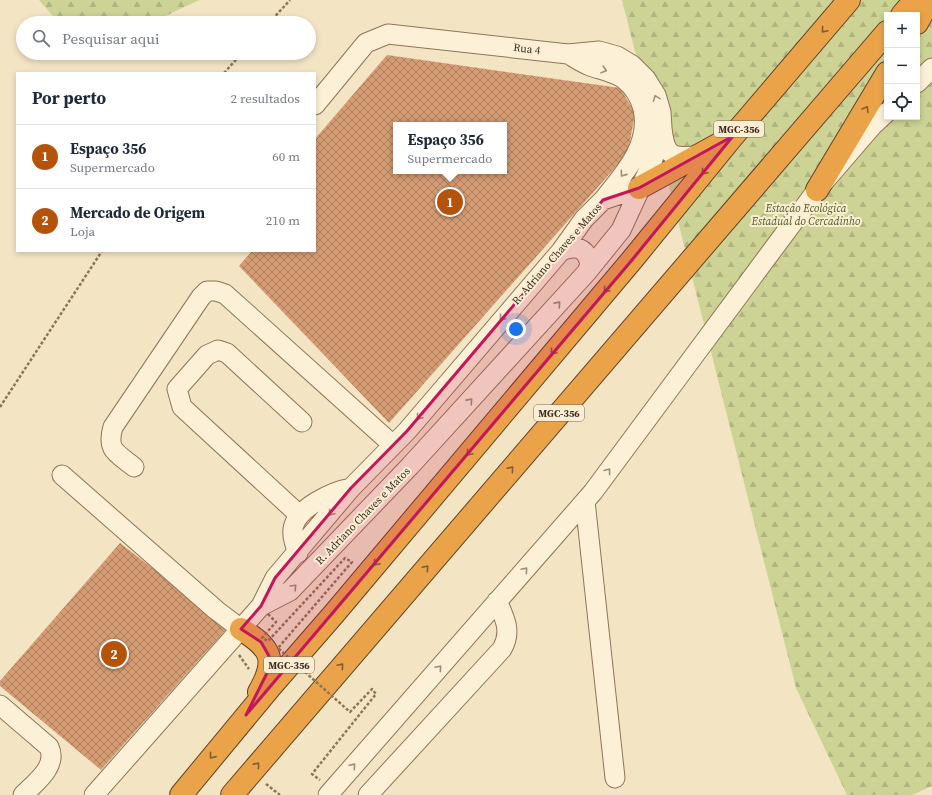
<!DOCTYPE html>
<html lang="pt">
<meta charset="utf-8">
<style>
:root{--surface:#fff;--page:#f2f2f3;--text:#1f2937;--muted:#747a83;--line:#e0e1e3;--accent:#b45309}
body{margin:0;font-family:"Source Serif 4",serif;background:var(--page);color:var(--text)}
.controls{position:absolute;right:12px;top:12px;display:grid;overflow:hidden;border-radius:0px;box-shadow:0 2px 6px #0003}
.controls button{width:36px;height:36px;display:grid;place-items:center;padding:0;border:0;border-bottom:1px solid var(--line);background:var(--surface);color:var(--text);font:20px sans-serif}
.you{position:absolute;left:516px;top:329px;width:14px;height:14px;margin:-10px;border:3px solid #fff;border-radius:50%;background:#1a73e8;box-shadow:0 0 0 6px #1a73e833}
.badge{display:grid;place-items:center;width:26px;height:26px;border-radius:50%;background:var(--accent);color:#fff;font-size:13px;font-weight:700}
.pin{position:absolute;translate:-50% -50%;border:2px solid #fff;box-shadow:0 1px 4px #0006}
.popup{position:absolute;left:393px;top:122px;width:114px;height:52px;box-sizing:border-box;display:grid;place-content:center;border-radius:0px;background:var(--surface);filter:drop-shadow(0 1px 3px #0005);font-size:13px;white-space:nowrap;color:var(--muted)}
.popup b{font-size:15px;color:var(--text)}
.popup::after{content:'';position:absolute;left:50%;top:100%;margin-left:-8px;border:8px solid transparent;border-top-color:var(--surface)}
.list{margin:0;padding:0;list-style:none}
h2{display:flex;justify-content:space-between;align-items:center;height:52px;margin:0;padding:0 16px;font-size:17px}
h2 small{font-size:13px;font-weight:400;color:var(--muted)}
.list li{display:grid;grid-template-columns:26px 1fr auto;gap:12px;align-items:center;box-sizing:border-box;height:64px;padding:0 16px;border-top:1px solid var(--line)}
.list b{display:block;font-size:15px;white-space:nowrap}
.list p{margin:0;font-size:13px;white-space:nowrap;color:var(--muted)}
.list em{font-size:13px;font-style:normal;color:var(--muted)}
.icon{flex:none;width:22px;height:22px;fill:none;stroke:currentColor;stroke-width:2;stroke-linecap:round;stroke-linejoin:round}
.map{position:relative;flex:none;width:932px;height:795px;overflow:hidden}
.search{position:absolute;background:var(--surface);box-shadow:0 2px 6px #0003;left:16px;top:16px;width:300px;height:44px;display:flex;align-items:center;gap:10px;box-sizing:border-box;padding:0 14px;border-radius:22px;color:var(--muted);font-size:15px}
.panel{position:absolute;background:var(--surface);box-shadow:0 2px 6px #0003;left:16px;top:72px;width:300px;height:180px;border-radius:0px}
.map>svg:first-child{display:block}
</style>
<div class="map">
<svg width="932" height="795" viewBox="0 0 932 795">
<defs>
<pattern id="forest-firs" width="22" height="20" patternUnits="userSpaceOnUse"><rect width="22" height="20" fill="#ccd395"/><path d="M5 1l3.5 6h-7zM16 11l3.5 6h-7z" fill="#b0b580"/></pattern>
<pattern id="building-cross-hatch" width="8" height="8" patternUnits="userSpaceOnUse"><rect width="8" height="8" fill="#d59c74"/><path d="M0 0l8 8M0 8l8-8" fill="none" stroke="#ae7f5f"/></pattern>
</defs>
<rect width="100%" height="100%" fill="#f3e4c3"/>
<path fill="url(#forest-firs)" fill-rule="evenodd" d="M39,0H199L151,23H59Z
M622,0H932V786L912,795H847L796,688ZM887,15H917V117H887Z"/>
<path fill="url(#building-cross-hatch)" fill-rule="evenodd" d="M387,55L620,88L635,113L628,153L389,423L239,266L252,251H315V139ZM396,125H504V171H396Z
M120,543L228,627L101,770L0,686V681Z"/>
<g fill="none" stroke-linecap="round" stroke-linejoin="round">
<defs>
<path id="minor" d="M917,83L932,68
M315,105L366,43L388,34L568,54C575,58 582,63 590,66C601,70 613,72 624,79C634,87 640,97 643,109C651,145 624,174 603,200
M662,128C665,155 670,158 696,156
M561,251C576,245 586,247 590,264L587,272
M134,467C117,453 106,451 113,427L201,297L207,291H216L225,294L393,445
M62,475L216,610L241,629
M585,501L615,778
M302,513L295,511L182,407L177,389L207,355L218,350L227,353L302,422
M298,553C295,545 292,537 293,529C296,508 333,491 351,488
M261,606L290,591L410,466L587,272L621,230L652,163L662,128L661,112L656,95L646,79L632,65L617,56L599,51L568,54
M0,705L49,747C58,766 36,782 23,795
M94,795L261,606L275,578L351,488L407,431L561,251L584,219L603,200L639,188
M328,795L593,492L817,190L873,125L887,112
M368,795L502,649C512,632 505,618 497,601"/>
<path id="highway" d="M902,15L915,0
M917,23L930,0
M639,188L723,142
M817,190L887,73
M241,629C271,648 278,659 259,692
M181,795L272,685L333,615L632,260L733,136L849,0
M232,795L887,32"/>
</defs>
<use href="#minor" stroke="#8f7457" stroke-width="21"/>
<use href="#highway" stroke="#5d422c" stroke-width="24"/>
<path stroke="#8f7457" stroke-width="2.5" stroke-dasharray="3 2" stroke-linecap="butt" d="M269,23L290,0
M224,73L242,53
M0,407L102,251
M239,655L249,669
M266,784L280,795"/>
<use href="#minor" stroke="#fcf1d7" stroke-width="19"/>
<use href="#highway" stroke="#eba34a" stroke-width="22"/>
<path stroke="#8f7457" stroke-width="2.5" stroke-dasharray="3 2" stroke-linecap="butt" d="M268,614L276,622L262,638L268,641L345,558L352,562L278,648L350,712L372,689L376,694L312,774L320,780"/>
</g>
<defs><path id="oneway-chevron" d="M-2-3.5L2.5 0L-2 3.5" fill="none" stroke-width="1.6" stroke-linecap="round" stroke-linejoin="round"/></defs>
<g stroke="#835c2f">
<use href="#oneway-chevron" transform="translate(824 30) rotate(131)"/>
<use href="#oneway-chevron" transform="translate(866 109) rotate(-59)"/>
<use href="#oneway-chevron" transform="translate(704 172) rotate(129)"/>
<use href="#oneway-chevron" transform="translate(606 290) rotate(131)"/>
<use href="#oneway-chevron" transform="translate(553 352) rotate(130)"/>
<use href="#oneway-chevron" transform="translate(469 453) rotate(130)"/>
<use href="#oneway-chevron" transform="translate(511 469) rotate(-49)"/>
<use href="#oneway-chevron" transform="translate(376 563) rotate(130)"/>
<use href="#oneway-chevron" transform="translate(426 568) rotate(-49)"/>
<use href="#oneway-chevron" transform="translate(341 666) rotate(-49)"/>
<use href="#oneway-chevron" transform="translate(212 756) rotate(129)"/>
<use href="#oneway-chevron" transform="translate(257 765) rotate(-49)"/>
</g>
<g stroke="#9d8e7a">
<use href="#oneway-chevron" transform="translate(604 70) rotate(18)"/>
<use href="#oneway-chevron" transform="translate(656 98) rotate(-111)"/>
<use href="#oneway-chevron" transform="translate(623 174) rotate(125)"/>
<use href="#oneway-chevron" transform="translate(558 304) rotate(-48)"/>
<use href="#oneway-chevron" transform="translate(502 318) rotate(130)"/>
<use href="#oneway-chevron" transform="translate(470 401) rotate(-48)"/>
<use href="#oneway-chevron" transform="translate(419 417) rotate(130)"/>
<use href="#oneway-chevron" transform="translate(608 471) rotate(-53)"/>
<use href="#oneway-chevron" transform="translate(331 513) rotate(130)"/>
<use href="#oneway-chevron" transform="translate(525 570) rotate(-49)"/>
<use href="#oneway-chevron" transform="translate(294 587) rotate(-46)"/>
<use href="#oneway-chevron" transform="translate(439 668) rotate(-49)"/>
<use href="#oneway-chevron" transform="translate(353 766) rotate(-49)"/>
</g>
<path fill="#c2185b" fill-opacity="0.2" stroke="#c2185b" stroke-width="3" stroke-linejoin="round" d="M733,136L632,260L246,715L269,669V656L261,642L241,629L261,606L275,578L351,488L407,431L603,200L639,188Z"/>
<g text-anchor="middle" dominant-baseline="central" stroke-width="4" stroke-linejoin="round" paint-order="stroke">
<g fill="#f9eed3" stroke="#766654" stroke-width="1">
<rect x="714" y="121" width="50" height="16" rx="3"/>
<rect x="534" y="405" width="50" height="16" rx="3"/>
<rect x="264" y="657" width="50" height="16" rx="3"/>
</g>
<g font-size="10" font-weight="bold" fill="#3e2c1d">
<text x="739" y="129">MGC-356</text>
<text x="559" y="413">MGC-356</text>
<text x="289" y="665">MGC-356</text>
</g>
<g font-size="11" fill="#3e2c1d" stroke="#f9eed3">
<text transform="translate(527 49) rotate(7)">Rua 4</text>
<text transform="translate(557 254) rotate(-49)">R. Adriano Chaves e Matos</text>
<text transform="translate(363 516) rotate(-46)">R. Adriano Chaves e Matos</text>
</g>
<g font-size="11" font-style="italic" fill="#4e5c21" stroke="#f9eed3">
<text x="806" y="208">Estação Ecológica<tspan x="806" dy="13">Estadual do Cercadinho</tspan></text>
</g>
</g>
</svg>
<div class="controls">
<button>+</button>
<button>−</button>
<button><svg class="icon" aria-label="locate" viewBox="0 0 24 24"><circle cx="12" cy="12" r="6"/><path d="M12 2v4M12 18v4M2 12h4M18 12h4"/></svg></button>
</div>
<div class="you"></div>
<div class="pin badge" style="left:450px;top:202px">1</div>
<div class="popup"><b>Espaço 356</b>Supermercado</div>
<div class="pin badge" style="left:114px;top:654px">2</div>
<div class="search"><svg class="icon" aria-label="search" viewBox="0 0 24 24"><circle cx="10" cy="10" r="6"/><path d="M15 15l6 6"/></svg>Pesquisar aqui</div>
<section class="panel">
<h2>Por perto<small>2 resultados</small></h2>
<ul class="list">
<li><span class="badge">1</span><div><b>Espaço 356</b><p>Supermercado</p></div><em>60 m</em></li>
<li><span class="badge">2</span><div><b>Mercado de Origem</b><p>Loja</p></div><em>210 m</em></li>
</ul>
</section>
</div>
